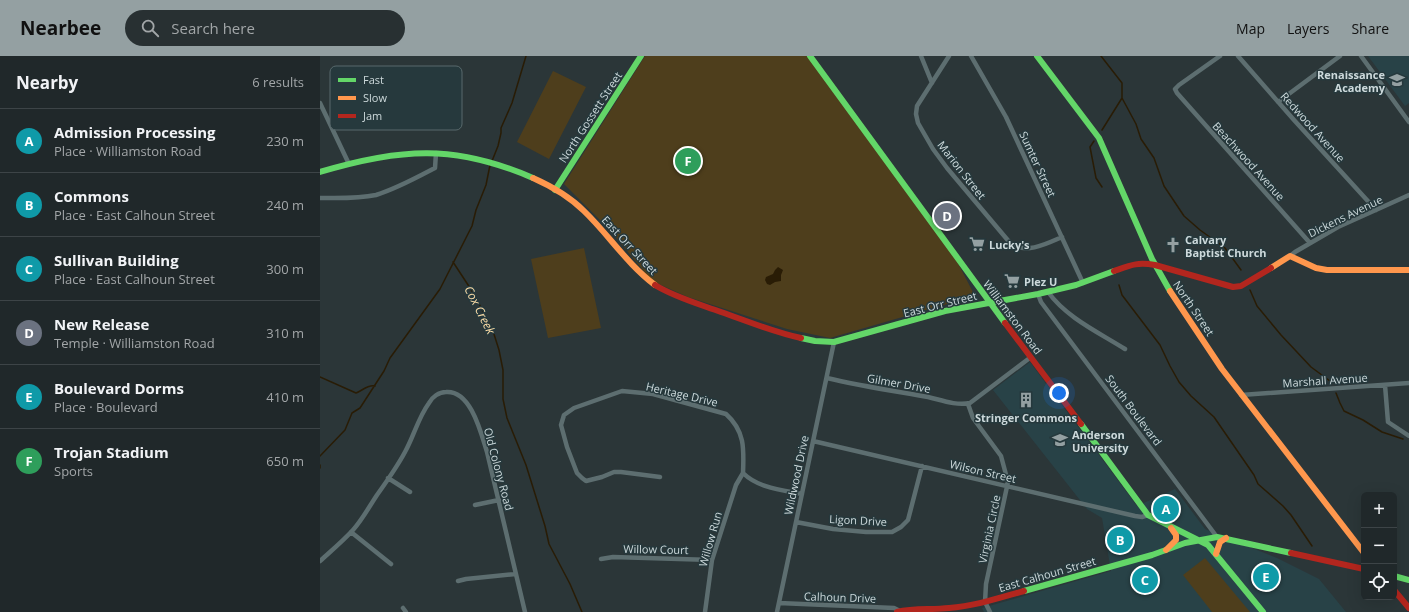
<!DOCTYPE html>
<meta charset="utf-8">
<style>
:root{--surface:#20282a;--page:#283032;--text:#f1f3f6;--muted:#a2a6a8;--line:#3d4447;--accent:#94a0a2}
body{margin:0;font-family:"Open Sans",sans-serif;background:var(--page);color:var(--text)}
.controls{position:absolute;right:12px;bottom:12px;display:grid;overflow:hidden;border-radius:6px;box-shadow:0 4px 16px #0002}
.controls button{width:36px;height:36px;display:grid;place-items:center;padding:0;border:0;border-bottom:1px solid var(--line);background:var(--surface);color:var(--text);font:20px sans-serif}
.you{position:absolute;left:739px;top:337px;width:14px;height:14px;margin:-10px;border:3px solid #fff;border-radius:50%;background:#1a73e8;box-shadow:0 0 0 6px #1a73e833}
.badge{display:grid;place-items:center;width:26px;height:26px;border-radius:50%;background:var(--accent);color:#fff;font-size:13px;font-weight:700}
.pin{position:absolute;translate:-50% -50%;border:2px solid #fff;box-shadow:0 1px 4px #0006}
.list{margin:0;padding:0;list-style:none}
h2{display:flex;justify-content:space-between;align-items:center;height:52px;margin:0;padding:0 16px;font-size:17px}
h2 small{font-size:13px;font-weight:400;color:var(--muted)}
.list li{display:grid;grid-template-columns:26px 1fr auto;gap:12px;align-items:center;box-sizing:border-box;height:64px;padding:0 16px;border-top:1px solid var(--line)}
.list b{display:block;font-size:15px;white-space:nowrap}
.list p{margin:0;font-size:13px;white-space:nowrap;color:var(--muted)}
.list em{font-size:13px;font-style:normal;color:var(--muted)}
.icon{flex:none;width:22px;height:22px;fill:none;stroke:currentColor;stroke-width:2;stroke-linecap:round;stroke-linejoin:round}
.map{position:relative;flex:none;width:1089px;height:556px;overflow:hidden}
header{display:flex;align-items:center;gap:24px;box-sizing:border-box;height:56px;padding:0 20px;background:var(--accent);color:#111}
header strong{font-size:19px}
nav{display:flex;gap:22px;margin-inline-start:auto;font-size:14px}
.search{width:280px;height:36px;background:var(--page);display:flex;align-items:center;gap:10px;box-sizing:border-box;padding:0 14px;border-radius:22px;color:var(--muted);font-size:15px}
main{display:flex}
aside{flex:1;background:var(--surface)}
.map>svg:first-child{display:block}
</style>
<header>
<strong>Nearbee</strong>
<div class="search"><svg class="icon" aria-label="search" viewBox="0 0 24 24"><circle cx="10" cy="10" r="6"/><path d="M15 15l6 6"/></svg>Search here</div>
<nav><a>Map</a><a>Layers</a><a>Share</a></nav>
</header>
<main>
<aside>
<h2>Nearby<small>6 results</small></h2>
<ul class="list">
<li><span class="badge" style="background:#0f9aa8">A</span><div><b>Admission Processing</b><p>Place · Williamston Road</p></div><em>230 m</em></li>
<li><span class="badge" style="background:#0f9aa8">B</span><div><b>Commons</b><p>Place · East Calhoun Street</p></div><em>240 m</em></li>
<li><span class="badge" style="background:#0f9aa8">C</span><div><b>Sullivan Building</b><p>Place · East Calhoun Street</p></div><em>300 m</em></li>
<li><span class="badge" style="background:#6b7280">D</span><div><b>New Release</b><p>Temple · Williamston Road</p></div><em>310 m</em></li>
<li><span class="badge" style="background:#0f9aa8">E</span><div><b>Boulevard Dorms</b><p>Place · Boulevard</p></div><em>410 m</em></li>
<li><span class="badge" style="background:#2e9e5b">F</span><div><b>Trojan Stadium</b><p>Sports</p></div><em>650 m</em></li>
</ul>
</aside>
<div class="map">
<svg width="1089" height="556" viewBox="0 0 1089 556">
<rect width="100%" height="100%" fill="#2b3638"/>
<path fill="#284247" d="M1048,0H1089V47L1085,50Z
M710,306L817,450L855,433L885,473L957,502L999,523L1026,556H664L662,552L791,515L782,462L767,453L673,334Z"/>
<path fill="#4e3e1c" d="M325,0H490L630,192L655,240L510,282L467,273L368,241L332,225L289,173L244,128Z
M233,15L266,31L229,103L197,86Z
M264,192L281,272L228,282L211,203Z
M885,502L930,556H892L863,519Z"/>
<path fill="#291c05" d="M458,211L463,214L461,219V225L455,226L450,229L447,228L445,224L446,221L453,218L455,214Z"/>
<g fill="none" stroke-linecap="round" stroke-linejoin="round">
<path stroke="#291c05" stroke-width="1.5" d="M781,0L802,27V42L816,68L821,83L834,102L844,130L864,160L880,174L905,192L921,214
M782,74L802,42
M774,85L770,91L776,122L782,131
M172,105L178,90L181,77V72L192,47L206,0
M133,206L154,238L173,275L179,294L183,314V343L187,362L206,409L225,470L229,488L250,528L262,556
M799,229L802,239L840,289L850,310L859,326L871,340L894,361L934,419L938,428L963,450L971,459L992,490
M930,234L937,250L961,279L991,311L1010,325
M0,321L36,337C42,335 48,328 55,330
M1016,337L1020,347L1024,355L1043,364L1062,376L1083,383
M0,400L25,374L32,357L40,352L64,315L70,302L120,233L152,170L156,154L166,129L170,109
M0,409V412"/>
<path stroke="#5d6e70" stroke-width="4.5" d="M601,0L612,27
M629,0L597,50L596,58L598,67L613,93L627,112L691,188C707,198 726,188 742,181
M651,0L686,61L763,227
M900,0L859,29L855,33L857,37L990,187
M918,0L974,64L1056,154
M1041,0L1089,66
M958,46L1020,0
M0,47L28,106
M0,142C19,142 37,143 56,139C76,133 96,122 115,112L116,97
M970,200L975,196L1018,171L1089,139
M728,236C747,262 778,276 805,293
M718,238L721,246L897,481
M507,322C540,330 574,335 608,341C621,344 636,350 650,347L711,301
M1065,329L1068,366L1089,380
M921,339L1089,327
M648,348L653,362L681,400L688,426L666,528L665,546L670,556
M493,385L815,460L822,461L828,459
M340,421L301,416H294L282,421L266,425L262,422L257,417L247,391L241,369L244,359L254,352L302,335L333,338L406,358C425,375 424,393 423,417C438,432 462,434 482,438
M68,422L90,436
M155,449L179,444
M476,466L513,473L546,476H572L581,471L588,464L602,410
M31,476L71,508
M281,503L293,501L392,504
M0,505C11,495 23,485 33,474C42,464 49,451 57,439C67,425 77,411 85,396C94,380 98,362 109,347C112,341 119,336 126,336C151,334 161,377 167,396L205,556
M138,525L146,523L196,518
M459,547L574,552L580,555
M83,552L86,556
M385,556L392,504L416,429L423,417
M457,556L514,286"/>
<path stroke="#63d668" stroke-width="6" d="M490,0L685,267
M717,0L779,82L832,203L850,235
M0,116C80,92 135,88 213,122
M235,134L321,0
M481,282L495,285L514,286L625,255L718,238L756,229L794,215
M761,368L828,459L888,489L943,556
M1074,520L1089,524
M704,535L832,499L865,487L897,481L971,497"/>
<path stroke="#ff974d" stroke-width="6" d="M213,122C231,130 250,141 264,155C289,179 307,208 335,229
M951,212L970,200L996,212L1007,214H1089
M850,235L902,313L1044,497
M846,494L856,484V479L851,472
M896,498L900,486L906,482"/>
<path stroke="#b3261e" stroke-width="6" d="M794,215C811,209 817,206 835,209L913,231L921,230L951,212
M335,229C354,241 379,248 401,256C427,265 453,276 481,282
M685,267L761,368
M971,497L1044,513
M1074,534L1089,552
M577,556C594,552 611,554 629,552C655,550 679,542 704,535"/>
</g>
<defs>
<symbol id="school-bare" viewBox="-9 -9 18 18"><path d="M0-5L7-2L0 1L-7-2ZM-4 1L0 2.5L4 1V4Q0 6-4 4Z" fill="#94a0a2" stroke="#26393d" stroke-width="2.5" paint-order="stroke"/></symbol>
<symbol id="supermarket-bare" viewBox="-9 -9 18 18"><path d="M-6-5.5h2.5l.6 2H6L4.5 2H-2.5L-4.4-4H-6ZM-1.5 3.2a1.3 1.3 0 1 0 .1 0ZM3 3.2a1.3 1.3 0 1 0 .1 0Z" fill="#94a0a2" stroke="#26393d" stroke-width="2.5" paint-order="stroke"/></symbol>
<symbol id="church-bare" viewBox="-9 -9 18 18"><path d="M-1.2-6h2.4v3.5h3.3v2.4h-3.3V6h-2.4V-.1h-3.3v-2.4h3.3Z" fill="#94a0a2" stroke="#26393d" stroke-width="2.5" paint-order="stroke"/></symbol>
<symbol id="building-bare" viewBox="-9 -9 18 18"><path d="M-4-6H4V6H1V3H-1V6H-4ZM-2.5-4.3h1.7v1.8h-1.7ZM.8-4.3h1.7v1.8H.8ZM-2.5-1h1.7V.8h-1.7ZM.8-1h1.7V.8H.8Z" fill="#94a0a2" stroke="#26393d" stroke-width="2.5" paint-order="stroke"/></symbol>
<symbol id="university-bare" viewBox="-9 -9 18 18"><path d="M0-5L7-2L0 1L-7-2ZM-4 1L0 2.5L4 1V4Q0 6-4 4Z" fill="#94a0a2" stroke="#26393d" stroke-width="2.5" paint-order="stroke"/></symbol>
</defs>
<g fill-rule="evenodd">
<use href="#school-bare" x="1066" y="13" width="22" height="22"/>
<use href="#supermarket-bare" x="646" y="177" width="22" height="22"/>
<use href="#church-bare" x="842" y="178" width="22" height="22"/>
<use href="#supermarket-bare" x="681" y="214" width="22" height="22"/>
<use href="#building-bare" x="695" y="333" width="22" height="22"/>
<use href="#university-bare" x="729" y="373" width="22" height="22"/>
</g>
<g text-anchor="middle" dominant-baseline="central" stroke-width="3" stroke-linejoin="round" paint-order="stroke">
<g font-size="11" font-weight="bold" fill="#cdd9db" stroke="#26393d" text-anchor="start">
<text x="1065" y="18" text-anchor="end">Renaissance<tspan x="1065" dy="13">Academy</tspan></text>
<text x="865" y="183">Calvary<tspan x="865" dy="13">Baptist Church</tspan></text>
<text x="669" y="188">Lucky's</text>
<text x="704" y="225">Plez U</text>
<text x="706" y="361" text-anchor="middle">Stringer Commons</text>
<text x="752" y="378">Anderson<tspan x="752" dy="13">University</tspan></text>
</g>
<g font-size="11" fill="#cdd9db" stroke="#26393d">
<text transform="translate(270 61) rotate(-57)">North Gossett Street</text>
<text transform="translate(993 71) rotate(48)">Redwood Avenue</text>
<text transform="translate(929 105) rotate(48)">Beachwood Avenue</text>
<text transform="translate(718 108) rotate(65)">Sumter Street</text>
<text transform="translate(642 114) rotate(52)">Marion Street</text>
<text transform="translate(1025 160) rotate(-26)">Dickens Avenue</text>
<text transform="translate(310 189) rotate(47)">East Orr Street</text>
<text transform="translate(620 248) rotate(-14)">East Orr Street</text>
<text transform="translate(874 252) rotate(56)">North Street</text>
<text transform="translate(693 261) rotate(53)">Williamston Road</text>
<text transform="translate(1005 324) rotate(-4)">Marshall Avenue</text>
<text transform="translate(579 327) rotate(10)">Gilmer Drive</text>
<text transform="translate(362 338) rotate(13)">Heritage Drive</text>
<text transform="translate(814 354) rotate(53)">South Boulevard</text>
<text transform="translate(179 413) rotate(75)">Old Colony Road</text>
<text transform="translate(663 415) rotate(13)">Wilson Street</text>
<text transform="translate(476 419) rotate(-78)">Wildwood Drive</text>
<text transform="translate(538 464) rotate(3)">Ligon Drive</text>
<text transform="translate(669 473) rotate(-78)">Virginia Circle</text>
<text transform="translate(390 483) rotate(-74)">Willow Run</text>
<text transform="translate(336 493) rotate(1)">Willow Court</text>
<text transform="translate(727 518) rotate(-16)">East Calhoun Street</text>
<text transform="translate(520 541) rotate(2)">Calhoun Drive</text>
</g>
<g font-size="12" font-style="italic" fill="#fedea8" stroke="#26393d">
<text transform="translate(160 254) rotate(63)">Cox Creek</text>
</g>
</g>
<rect x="10" y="10" width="132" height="64" rx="6" fill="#26393d" stroke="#58696c" stroke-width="1"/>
<rect x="18" y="22" width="18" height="4" fill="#63d668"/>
<rect x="18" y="40" width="18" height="4" fill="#ff974d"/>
<rect x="18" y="58" width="18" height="4" fill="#b3261e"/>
<g font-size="11" fill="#cdd9db">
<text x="43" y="28">Fast</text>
<text x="43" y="46">Slow</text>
<text x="43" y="64">Jam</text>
</g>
</svg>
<div class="controls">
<button>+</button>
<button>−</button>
<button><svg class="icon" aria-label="locate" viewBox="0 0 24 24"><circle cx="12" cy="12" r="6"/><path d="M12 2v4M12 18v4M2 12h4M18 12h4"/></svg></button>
</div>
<div class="you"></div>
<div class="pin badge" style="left:846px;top:453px;background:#0f9aa8">A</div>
<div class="pin badge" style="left:800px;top:484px;background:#0f9aa8">B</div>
<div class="pin badge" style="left:825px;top:524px;background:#0f9aa8">C</div>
<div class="pin badge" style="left:627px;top:160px;background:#6b7280">D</div>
<div class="pin badge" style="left:946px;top:521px;background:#0f9aa8">E</div>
<div class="pin badge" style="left:368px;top:105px;background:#2e9e5b">F</div>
</div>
</main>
